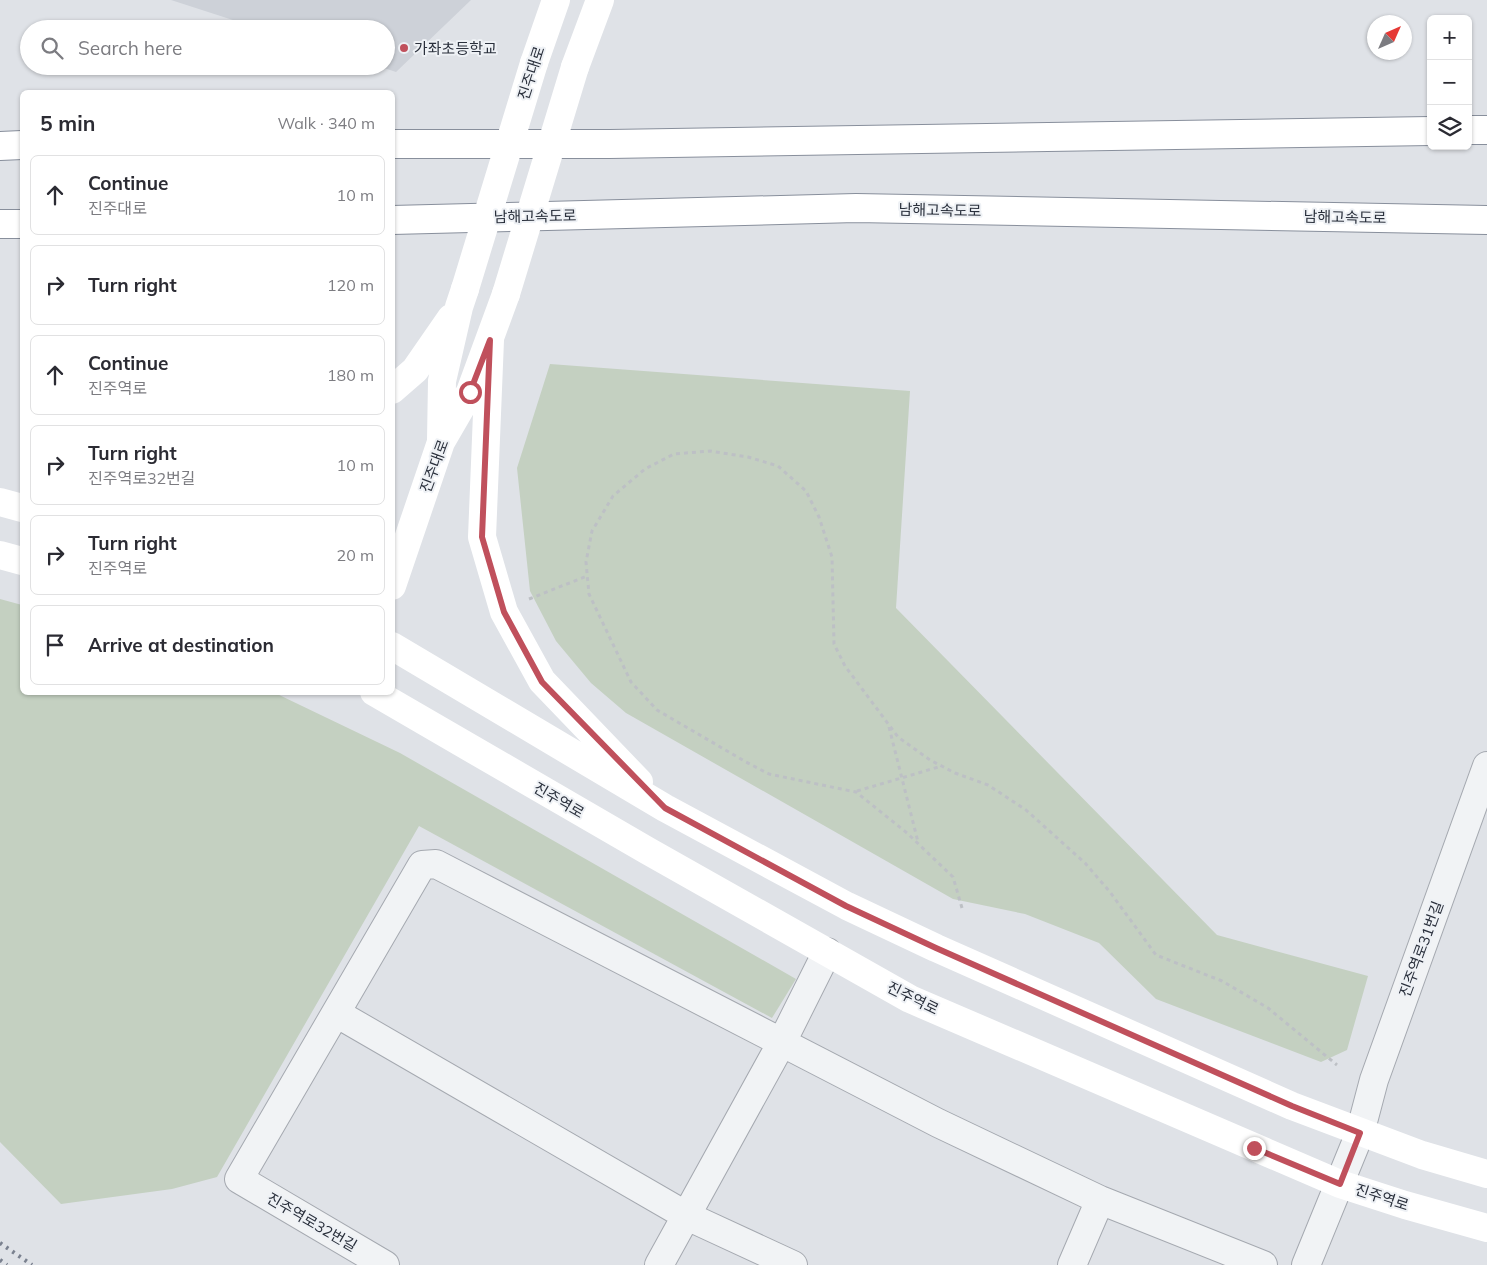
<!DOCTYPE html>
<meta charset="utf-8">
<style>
:root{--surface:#fff;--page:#f2f2f3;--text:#2b2b33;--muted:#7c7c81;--line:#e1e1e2}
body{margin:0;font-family:Mulish,"Noto Sans KR",sans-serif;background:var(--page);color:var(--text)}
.controls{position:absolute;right:15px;top:15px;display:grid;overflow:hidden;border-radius:8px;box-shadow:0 1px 4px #0004}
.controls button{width:45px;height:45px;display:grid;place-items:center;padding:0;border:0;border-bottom:1px solid var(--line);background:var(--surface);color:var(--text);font:25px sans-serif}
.compass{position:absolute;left:1367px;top:15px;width:45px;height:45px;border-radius:50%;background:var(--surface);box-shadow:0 1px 4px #0004;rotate:45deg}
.stop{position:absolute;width:15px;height:15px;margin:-11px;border:4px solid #c0505c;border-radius:50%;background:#fff}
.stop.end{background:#c0505c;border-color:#fff;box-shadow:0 1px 5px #0008}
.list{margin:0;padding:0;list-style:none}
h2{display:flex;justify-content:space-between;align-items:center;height:65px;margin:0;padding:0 20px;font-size:21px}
h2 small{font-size:16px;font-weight:400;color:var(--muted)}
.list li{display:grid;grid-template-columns:32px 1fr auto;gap:15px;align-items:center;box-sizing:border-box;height:80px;margin:0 10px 10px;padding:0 10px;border:1px solid var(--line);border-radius:8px}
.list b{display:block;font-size:19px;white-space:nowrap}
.list p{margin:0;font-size:16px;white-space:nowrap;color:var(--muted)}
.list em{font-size:16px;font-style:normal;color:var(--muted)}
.icon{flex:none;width:28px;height:28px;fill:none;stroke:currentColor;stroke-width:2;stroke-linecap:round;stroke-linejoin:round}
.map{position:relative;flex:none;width:1487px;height:1265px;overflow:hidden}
.search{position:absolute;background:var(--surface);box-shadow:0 1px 4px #0004;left:20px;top:20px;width:375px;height:55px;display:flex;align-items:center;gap:12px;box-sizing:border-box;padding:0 18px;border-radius:28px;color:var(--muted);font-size:19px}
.panel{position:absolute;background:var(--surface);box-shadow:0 1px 4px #0004;left:20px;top:90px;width:375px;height:605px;border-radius:8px}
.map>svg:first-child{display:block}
</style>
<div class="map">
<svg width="1487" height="1265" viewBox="0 0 1487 1265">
<rect width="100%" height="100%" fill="#dfe2e7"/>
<path fill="#cdd1d8" d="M171,0H471L396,72L378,66H386V29H261Z"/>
<path fill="#c4d0c1" d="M550,364L910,391L896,608L1217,935L1368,976L1347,1050L1321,1062L1156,999L1099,943L1025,914L953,899L626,713L591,683L556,641L530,591L517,468Z
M0,599L22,605V692L275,693L400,753L796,979L772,1018L419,826L217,1177L172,1189L61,1204L0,1142Z"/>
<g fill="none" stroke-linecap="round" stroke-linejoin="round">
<defs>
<path id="street" d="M336,1013L687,1216L793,1265
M385,1265L239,1179L422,865L436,864L938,1123L1100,1200L1263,1265
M659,1265L782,1042L827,952
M1072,1265L1100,1200
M1306,1265L1360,1133L1374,1080L1487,766"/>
<path id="highway" d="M1468,130H1487
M392,144H610L1431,131
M0,146L22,145
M392,220L856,208L1487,220
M0,224H22"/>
</defs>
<use href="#street" stroke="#a5a9b0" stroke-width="30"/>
<use href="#highway" stroke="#888f9c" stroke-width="30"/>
<path stroke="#bdc0c5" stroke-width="3" stroke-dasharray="4 4" stroke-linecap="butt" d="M529,599L587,576
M889,727L918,842
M857,791L942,766
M962,908L953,877L907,833L856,792L769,774L746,762L657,710L631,682L589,594L586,562L592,531L613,496L645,469L674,454L710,451L748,457L778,466L806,491L819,517L832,557L834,644L845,666L898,737L930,760L955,773L988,785L1026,810L1085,863L1110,892L1156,955L1222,981L1268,1008L1337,1065"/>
<use href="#street" stroke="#f1f3f5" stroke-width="28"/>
<path stroke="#fff" stroke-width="28" d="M534,63L556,0
M575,67L600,0
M490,340L482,537L504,612L542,681L639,782
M392,390L415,370L451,318
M441,440L442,381L459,307L465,289
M0,502L22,508
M0,555L22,561
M392,586L441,442L470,392L506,294
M392,646L665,808L847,906L936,948L1292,1106L1422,1155L1487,1174
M374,692L648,851L910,999L1340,1184L1405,1205L1487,1228"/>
<use href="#highway" stroke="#fff" stroke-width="28"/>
<path stroke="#7a818f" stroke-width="4" stroke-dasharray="2.5 5" stroke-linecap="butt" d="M0,1243L32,1265
M0,1260L7,1265"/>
<path stroke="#fff" stroke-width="28" d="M465,289L534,63
M506,294L575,67"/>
</g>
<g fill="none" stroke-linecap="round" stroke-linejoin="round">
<path stroke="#c0505c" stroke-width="6" d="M470,392L490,340L482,537L504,612L542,682L665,808L846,906L936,948L1292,1106L1360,1133L1340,1184L1254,1148"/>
</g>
<circle fill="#c0505c" stroke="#eef1f5" stroke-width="2" cx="404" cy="48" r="5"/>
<g text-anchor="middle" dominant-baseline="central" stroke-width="4" stroke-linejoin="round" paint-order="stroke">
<g font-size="15" fill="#2a303c" stroke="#eef1f5" text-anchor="start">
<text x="414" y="48">가좌초등학교</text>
</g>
<g font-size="15" fill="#2a303c" stroke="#eef1f5">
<text transform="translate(531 73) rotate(-72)">진주대로</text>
<text transform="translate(940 210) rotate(1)">남해고속도로</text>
<text transform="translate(535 216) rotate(-1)">남해고속도로</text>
<text transform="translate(1345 217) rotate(1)">남해고속도로</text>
<text transform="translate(434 466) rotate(-70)">진주대로</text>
<text transform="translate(559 800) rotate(30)">진주역로</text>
<text transform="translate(1421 949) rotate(-70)">진주역로31번길</text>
<text transform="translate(913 998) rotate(26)">진주역로</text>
<text transform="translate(1382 1197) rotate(18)">진주역로</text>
<text transform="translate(312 1222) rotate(30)">진주역로32번길</text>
</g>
</g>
</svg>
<div class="controls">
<button>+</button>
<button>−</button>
<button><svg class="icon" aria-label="layers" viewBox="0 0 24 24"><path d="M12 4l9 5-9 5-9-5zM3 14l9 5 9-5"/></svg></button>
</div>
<svg class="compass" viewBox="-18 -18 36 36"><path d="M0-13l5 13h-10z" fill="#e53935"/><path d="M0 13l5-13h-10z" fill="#7c7c81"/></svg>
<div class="stop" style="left:470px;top:392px"></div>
<div class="stop end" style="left:1254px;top:1148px"></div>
<div class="search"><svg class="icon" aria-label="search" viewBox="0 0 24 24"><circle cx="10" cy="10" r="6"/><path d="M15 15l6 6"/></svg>Search here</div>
<section class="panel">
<h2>5 min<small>Walk · 340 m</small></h2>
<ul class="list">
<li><svg class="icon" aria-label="ahead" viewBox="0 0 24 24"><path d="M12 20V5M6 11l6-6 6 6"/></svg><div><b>Continue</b><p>진주대로</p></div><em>10 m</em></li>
<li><svg class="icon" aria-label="right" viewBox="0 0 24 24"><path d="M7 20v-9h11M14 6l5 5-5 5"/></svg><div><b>Turn right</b></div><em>120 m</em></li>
<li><svg class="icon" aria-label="ahead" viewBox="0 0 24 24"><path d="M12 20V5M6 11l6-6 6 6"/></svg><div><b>Continue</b><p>진주역로</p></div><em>180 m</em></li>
<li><svg class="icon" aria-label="right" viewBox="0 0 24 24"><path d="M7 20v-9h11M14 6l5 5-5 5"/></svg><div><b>Turn right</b><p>진주역로32번길</p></div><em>10 m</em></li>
<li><svg class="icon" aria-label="right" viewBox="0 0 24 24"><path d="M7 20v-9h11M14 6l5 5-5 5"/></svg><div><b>Turn right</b><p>진주역로</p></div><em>20 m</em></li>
<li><svg class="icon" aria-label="arrive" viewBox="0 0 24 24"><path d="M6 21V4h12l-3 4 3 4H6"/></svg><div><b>Arrive at destination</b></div></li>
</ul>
</section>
</div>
